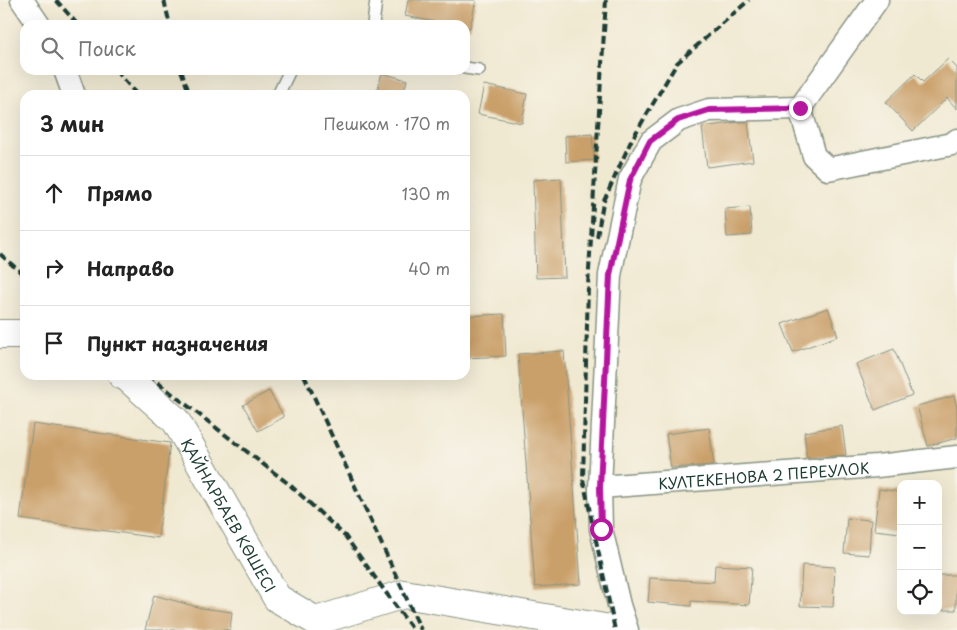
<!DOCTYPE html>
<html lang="ru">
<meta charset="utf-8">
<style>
:root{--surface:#fff;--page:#f6f6f6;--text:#222;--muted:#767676;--line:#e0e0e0}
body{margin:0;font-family:"Playpen Sans",sans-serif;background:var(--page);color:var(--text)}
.controls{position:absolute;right:15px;bottom:15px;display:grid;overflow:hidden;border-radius:10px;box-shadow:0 5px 20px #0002}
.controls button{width:45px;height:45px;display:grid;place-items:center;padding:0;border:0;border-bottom:1px solid var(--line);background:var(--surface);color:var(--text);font:25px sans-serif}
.stop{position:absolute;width:15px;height:15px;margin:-11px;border:4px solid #b5179e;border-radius:50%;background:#fff}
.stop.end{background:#b5179e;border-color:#fff;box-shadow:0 1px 5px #0008}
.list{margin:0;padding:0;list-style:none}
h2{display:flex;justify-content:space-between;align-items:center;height:65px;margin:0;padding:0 20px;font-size:21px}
h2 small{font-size:16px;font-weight:400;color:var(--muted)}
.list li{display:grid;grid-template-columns:32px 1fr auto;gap:15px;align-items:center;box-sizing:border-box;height:75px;padding:0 20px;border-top:1px solid var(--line)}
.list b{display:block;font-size:19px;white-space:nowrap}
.list em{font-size:16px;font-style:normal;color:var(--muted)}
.icon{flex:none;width:28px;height:28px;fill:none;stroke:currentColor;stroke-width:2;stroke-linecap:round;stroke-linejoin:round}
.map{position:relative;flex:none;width:957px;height:630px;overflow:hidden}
.search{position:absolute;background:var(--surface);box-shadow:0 5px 20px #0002;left:20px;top:20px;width:450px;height:55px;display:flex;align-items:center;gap:12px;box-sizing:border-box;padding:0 18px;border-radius:15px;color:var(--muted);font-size:19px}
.panel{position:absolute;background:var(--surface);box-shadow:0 5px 20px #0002;left:20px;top:90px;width:450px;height:290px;border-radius:15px}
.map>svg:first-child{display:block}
</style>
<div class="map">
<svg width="957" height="630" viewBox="0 0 957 630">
<rect width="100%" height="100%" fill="#f7f3e8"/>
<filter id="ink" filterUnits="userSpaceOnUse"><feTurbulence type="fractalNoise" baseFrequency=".02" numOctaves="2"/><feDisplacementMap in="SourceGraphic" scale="10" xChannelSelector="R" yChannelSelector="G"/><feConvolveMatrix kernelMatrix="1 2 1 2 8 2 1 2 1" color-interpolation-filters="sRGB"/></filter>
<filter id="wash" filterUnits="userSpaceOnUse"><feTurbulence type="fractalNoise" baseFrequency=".0096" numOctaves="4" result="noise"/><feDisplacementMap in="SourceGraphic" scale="20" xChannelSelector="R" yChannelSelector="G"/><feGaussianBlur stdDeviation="1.12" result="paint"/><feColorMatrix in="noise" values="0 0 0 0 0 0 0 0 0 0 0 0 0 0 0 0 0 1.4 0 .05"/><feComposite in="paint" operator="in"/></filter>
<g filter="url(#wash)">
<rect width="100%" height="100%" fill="#f0e9d2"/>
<g id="blocks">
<path fill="#caa06b" d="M408,0H476L470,28L465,27V25H452L405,16Z
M948,59L957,68V109L947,98L913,131L886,102L915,74L923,82Z
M382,73L407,80L403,95H376Z
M484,85L527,94L522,123L478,114Z
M739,122H748L753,161L707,167L702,127Z
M592,134L594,160L566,162L565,136Z
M561,178L565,277L536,278L533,180Z
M750,207L752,235L727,237L725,209Z
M828,308L838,336L793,352L782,324Z
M504,314L506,356L465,358V316Z
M894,349L912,395L875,410L856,364Z
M564,351L581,584L535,587L518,354Z
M269,391L284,417L258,431L243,405Z
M954,396L957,408V438L928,446L917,406Z
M33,424L170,443L158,538L20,519Z
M842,426L846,455L807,458L804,432Z
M709,428L714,465L671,468L666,434Z
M879,489L901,492V533L874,530Z
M847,518L871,520L869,555L844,553Z
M715,565L752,567L749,605L691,601V606L648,602L650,578L714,582Z
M802,565L835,567L833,607L800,606Z
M938,575H956V610H938Z
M154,595L201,608L232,612L230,630H145Z"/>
</g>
</g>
<g filter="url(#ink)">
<use href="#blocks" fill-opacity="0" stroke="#889383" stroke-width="1"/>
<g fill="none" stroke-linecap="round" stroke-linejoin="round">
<defs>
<path id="service" d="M373,25L376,0
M465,68L479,70
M278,95L290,70"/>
<g id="minor">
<path d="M22,0L39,25"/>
<path d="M877,0L800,108L814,156L828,169L952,144L957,140"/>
<path d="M65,70L74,95"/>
<path id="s1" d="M600,487L877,466L957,457"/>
<path d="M627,630L619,605L601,529L600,487L610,275L630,179L651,141L679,120L709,110L800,108"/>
</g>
<g id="tertiary">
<path d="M0,334H25"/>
<path id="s2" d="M122,375L127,377L176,421L277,598L316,621L404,594L616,630"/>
</g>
</defs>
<use href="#service" stroke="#889383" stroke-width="14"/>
<use href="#minor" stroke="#889383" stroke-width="25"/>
<use href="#tertiary" stroke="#889383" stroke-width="30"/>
<use href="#service" stroke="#fff" stroke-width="11"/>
<use href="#minor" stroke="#fff" stroke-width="22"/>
<use href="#tertiary" stroke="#fff" stroke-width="28"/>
<path stroke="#1f3d34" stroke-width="4" stroke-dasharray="8 4" stroke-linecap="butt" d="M56,0L78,25
M164,0L170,25
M606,0L588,286L583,479L615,630
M116,70L137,95
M181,70L190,95
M597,237L603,203L631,141L677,63L749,0
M0,254L25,276
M148,375L290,485L345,536L413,630
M304,375L421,630"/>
</g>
</g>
<g fill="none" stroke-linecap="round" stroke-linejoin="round" filter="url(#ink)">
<path stroke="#b5179e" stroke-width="6" d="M601,529L600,487L610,275L630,180L650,141L678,120L709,110L800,108"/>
</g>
<g text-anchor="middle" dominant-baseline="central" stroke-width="4.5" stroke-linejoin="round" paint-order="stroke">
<g font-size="15" fill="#1f3d34" stroke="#f7f3e8">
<text stroke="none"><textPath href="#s1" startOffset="164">КУЛТЕКЕНОВА 2 ПЕРЕУЛОК</textPath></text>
<text stroke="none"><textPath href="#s2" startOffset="179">ҚАЙНАРБАЕВ КӨШЕСІ</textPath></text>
</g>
</g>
</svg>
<div class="controls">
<button>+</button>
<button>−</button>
<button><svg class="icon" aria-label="locate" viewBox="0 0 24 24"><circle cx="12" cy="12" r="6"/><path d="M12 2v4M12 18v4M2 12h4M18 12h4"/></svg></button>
</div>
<div class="stop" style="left:601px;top:529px"></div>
<div class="stop end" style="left:800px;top:108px"></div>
<div class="search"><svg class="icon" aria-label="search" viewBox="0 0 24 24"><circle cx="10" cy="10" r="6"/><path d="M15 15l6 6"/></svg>Поиск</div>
<section class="panel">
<h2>3 мин<small>Пешком · 170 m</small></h2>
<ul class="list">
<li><svg class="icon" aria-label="ahead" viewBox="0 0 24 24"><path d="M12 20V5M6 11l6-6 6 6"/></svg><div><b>Прямо</b></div><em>130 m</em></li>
<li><svg class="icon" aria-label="right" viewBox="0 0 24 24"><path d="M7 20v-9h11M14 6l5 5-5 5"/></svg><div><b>Направо</b></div><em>40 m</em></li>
<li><svg class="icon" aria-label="arrive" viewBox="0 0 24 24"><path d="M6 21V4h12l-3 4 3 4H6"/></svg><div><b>Пункт назначения</b></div></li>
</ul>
</section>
</div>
